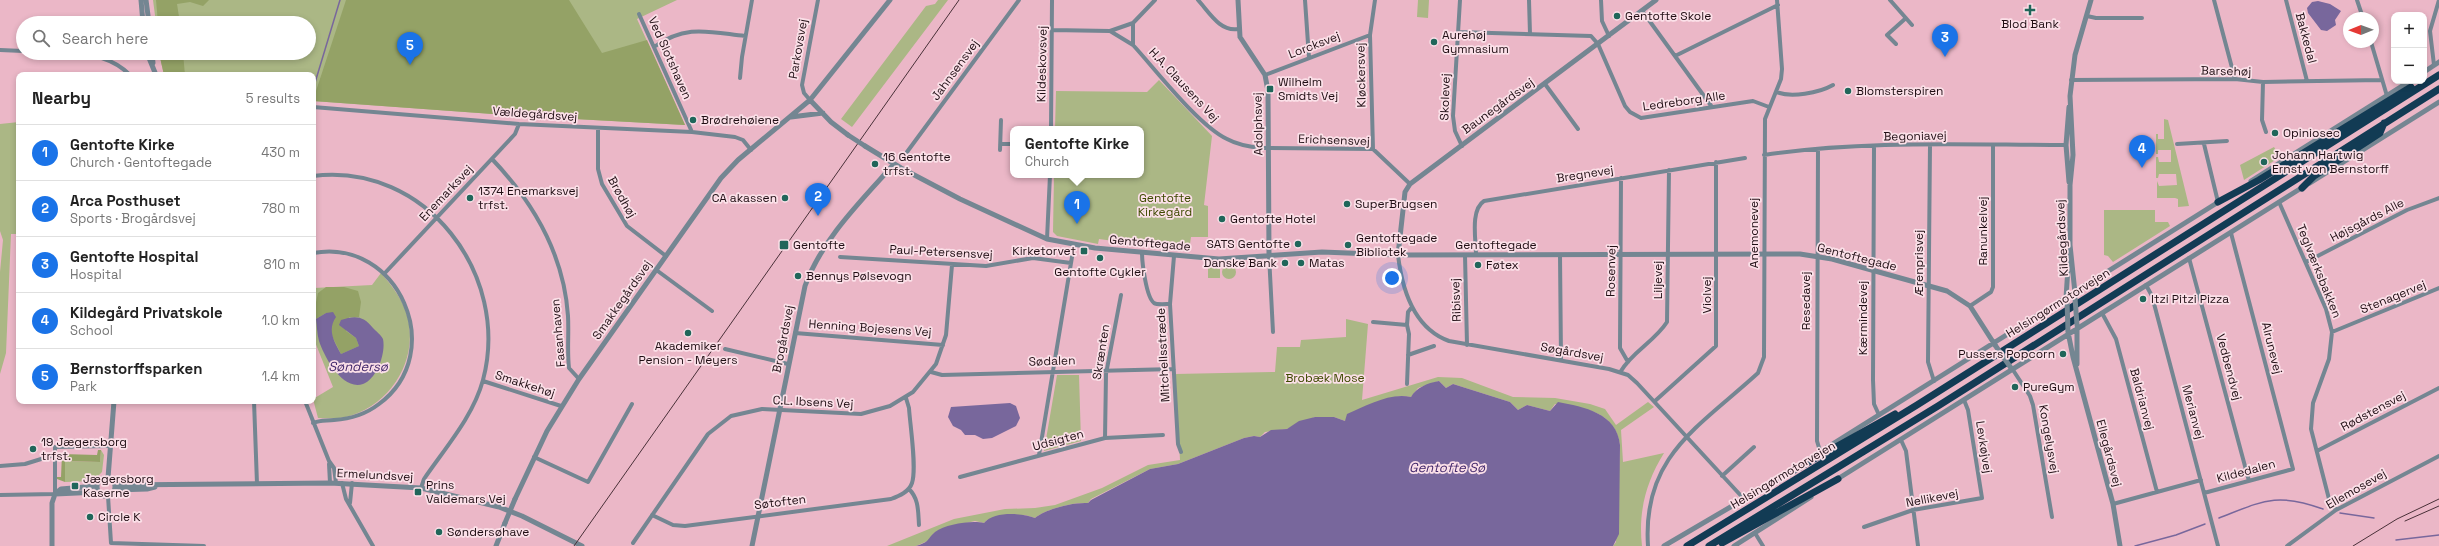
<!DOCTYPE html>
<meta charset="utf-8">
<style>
:root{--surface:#fff;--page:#f6f6f6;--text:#222;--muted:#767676;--line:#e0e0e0;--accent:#1a73e8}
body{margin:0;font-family:"Space Grotesk",sans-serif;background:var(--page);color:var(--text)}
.controls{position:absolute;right:12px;top:12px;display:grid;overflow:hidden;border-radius:8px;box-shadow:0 2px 6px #0003}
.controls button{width:36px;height:36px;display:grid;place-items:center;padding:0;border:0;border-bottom:1px solid var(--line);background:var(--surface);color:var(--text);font:20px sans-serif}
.compass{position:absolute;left:2343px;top:12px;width:36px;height:36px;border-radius:50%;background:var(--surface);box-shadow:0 2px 6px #0003;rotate:269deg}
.you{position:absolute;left:1392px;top:278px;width:14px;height:14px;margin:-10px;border:3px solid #fff;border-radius:50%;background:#1a73e8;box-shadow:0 0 0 6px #1a73e833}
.badge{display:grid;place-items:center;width:26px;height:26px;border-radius:50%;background:var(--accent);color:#fff;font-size:13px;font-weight:700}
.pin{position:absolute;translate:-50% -33px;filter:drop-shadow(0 1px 2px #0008)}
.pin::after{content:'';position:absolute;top:21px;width:14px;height:12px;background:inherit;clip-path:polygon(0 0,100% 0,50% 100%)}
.popup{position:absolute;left:1010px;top:126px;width:134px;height:52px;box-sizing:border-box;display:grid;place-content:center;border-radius:8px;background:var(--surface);filter:drop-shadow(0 1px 3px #0005);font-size:13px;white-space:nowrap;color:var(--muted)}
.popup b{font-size:15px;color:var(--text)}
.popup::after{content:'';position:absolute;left:50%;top:100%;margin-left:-8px;border:8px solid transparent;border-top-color:var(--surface)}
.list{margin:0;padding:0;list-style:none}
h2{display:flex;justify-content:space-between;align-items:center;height:52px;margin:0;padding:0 16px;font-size:17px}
h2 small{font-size:13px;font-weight:400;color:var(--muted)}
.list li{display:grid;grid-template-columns:26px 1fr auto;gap:12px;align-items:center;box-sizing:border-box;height:56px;padding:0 16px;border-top:1px solid var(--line)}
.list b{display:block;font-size:15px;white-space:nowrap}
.list p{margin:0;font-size:13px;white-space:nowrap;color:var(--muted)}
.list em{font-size:13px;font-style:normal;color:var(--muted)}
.icon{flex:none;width:22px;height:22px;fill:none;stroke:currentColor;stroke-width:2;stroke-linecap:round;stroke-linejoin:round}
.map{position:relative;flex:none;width:2439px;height:546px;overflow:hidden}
.search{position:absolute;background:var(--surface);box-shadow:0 2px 6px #0003;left:16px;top:16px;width:300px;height:44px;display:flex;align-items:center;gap:10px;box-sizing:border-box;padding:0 14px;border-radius:22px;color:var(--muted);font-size:15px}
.panel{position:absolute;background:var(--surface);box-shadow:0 2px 6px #0003;left:16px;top:72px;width:300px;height:332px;border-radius:8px}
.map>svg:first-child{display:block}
</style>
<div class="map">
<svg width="2439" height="546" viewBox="0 0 2439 546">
<rect width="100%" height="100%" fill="#ebb7c7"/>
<path fill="#abb785" d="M153,0H677L637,19L685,125L520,116L313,101V75H164L159,53H309V23H156Z
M938,0H948L852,127L841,119L926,6L935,4Z
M1418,0H1429L1428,18L1417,17Z
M1159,80L1212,136L1204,205L1208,206V237H1191L1190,244L1148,242L1143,245L1099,239L1098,244L1057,236L1053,232L1054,175H1141V129H1055L1056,91L1147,92Z
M2164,119L2168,120L2189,206L2178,207V199L2175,198H2157V181L2159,186L2177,185L2176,174H2159L2158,178H2156V157H2158L2159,162H2171V150H2158V154H2156V134H2158V139H2164Z
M19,122V234H11L6,353L0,374V272L3,240L0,231V124Z
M2274,147L2280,157L2244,180L2240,165Z
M2104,210H2155V222H2168L2170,226L2113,262L2108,256L2104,255Z
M1222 272a7 7 0 1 1 14 0a7 7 0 1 1-14 0Z
M1208,266H1220V278H1208Z
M381,273C393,287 404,301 408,319C418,363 388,407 346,417C337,419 327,418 318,418L313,399L333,387L313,337L314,288L372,285Z
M1346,319L1368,324L1362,400L1438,377L1462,378L1513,397L1555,398L1590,404L1605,409L1616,425L1648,402L1654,407L1621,430L1623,462L1664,453C1646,482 1638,512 1642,546H1613L1616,542L1620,445C1615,410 1583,408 1555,404L1550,411L1527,405L1518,410L1510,402L1453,384L1446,388L1439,381L1418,388L1411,397C1390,392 1363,410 1345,421L1334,417H1315L1287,429L1265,432L1260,437L1254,436L1244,438L1178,464L1150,469L1091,499L1088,503C1073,502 1046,509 1035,518L1025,515L987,520L984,523L975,521L945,528L934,533L930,540L916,546H887L954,519L1005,509L1035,508L1055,505L1102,488L1148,465L1180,460L1175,374L1275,372L1277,347H1300L1301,340L1346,337Z
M1057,375H1079L1081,441L1044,451Z
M101,450L104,455L102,472L93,481L65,482V461L100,462Z"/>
<path fill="#94a266" d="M156,0H209L203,6L190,2L177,4L180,23H158Z
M346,0H569L602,53L647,40L685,125L520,116L313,101V94H315Z
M159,53H183L185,75H164Z
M326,287H344L358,291L361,302L359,317H349L346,331L356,338L359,346L341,354L330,332L332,323L326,313L316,319L314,312L318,293Z
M98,450H101L100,462L65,461V482L57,479V477H61L62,454L97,455Z"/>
<path fill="#78679c" d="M2318,1L2330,4L2341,11L2335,20L2336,25L2327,31L2321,30L2308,13L2307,8L2312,2Z
M333,312L336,317C327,330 334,341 341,354L359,346L356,338L339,325L341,320C355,315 364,316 373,328C376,331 381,335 383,339C386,353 377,379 363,384C342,391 324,356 319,341C317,334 317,326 316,319L326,313Z
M1439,381L1446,388L1453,384L1510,402L1518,410L1527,405L1550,411L1558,402C1584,407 1617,413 1620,445L1619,534L1613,546H916C930,542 927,539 935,532C946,524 972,520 984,523C994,511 1022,513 1035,518C1046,509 1073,502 1088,503L1091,500L1150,469L1178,464L1244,438L1254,436L1260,437L1271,430L1287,429L1299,421L1315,417H1334L1345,421L1347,414C1366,406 1390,392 1411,397C1416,388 1427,383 1439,381Z
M1010,403L1016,406L1020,418L1016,426L992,438L983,439L975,435H965L961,430L953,426L948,417L951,407Z"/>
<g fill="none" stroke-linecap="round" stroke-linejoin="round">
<path stroke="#78679c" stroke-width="1.5" d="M314,86L340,0
M2340,513L2374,518
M2219,518C2263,501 2276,492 2323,509
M2396,540L2439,535
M2135,546L2176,535L2205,524"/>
<path stroke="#748692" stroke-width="4" d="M1198,0C1209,12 1220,32 1238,29
M1305,0L1309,58
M1460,0L1453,116L1455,131L1462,146
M1529,0L1530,34
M1601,0L1602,21L1609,36
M1890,0L1912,25
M2214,0L2235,79
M2286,0L2307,81
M2357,0L2363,18
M1643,12L1712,107
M639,14L692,132
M2087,16L2096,18H2142
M1133,23V45C1156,70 1198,125 1227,139C1238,145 1250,147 1262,148L1373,149L1410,184
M1052,30L1110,31L1133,45
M1110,31L1133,23L1155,0
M1458,32L1591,36L1598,44L1625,106L1630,112L1641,118L1753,101L1769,107
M2371,42L2387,96
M1896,44L1887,35L1906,18
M654,47C686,24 709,32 745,36
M0,50L23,51
M69,53C92,54 113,58 130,75
M1675,56L1778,5
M2434,65L2430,31L2439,0
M1265,75L1370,35
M740,78L742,57L752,0
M2071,80L2235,79L2263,82L2381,80
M2263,82L2262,120L2266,132
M1545,84L1578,129
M1776,92C1791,98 1819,93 1833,85
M810,100L804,93L802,85L818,0
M313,107L519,124L692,132L735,137L743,140L751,150
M598,128V169L602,184L627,226L666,256
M1051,129L1052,0
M1000,144H1013
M2177,144L2227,141
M2204,144L2218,202
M1930,145L1928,362L1934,381
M1874,147L1873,380L1874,404L1879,415
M1373,149L1370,35L1375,0
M1818,149L1817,441L1820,451
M1000,150L1001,120
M907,152L1019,0
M1764,155C1863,140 1967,145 2066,145
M492,159C533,202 564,255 568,316C569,334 567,351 569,368L579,379
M313,176C426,162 511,275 483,380C473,417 445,448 424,479L421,488
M1621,178L1620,348L1628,362
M2279,202L2326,309L2332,332L2329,359L2313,403L2311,429L2329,499L2336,510
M1047,239L1050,175
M1142,252C1142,262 1146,297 1154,303C1157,305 1166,304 1170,304
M1269,255L1273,332
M1398,255C1402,289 1413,328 1449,341L1609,369L1628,375L1637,383L1744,499
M1465,255L1467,345
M1476,255C1476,240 1470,210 1484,201L1745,158
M1560,255L1561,360
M1174,256L1170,304L1178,444L1181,452
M840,257L986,266L1033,258L1071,263
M2189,258L2249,481
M2306,262L2407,210L2439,198
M655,269L712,311
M384,274L515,134L519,124
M2146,285L2152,296L2218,546
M1970,306L1991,292L1993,287V145
M2102,313L2116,339L2157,492
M1373,322L1407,325
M2332,332L2439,288
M795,333L943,345
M725,349L788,364
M1408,355L1434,346
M2013,370L2030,396L2033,405L2052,517
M1621,371C1632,352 1655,341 1667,322L1669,170
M931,372L942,375L1174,369
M483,381L561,406
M1407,384L1409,334L1407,325L1408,312L1412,307
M254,401L257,484
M305,401L329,461L334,468L336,483
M1655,401L1716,346V162
M313,423C320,420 326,421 334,420C350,419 366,414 379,404C449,352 398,237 313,253
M1105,438L1106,374L1121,295
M1901,440L1906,451L1918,546
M2317,451L2439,388
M1039,455L1074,245
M534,457L588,482L632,404
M329,464L330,483
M0,466L25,464L54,455
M1722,476L1754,447
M960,477L1105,438L1163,435
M342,483L346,499L373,546
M909,489C919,499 918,511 919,525
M2204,493L2293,469L2231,233
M0,495L55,494V447L110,446
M108,496L111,543L204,546
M350,503L352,483
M2113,504L2201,480
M652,515L673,525L685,526L891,499C899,496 909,492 912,483C917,468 910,425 909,408L906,398
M1864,527L1913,510L1982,498L1968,410L1964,400
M1755,533L1763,546
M633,543L708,434L731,416L762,409L861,414L890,406L913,392L936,364L946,335L952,265
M1648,546C1642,456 1699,427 1758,373L1764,357L1765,119L1781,79L1782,69L1777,0
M2287,546L2336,510L2439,456"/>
<path stroke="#748692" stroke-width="5" d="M141,0L143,23
M146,0L149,23
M1238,0L1240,37L1265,75L1268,91L1269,255
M147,53L156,75
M152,53L153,63
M2424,72L2439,62
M810,100L831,122L848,135
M2069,107L2066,145L2069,182
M791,117L823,113
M865,146L901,168L960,199L1047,239L1095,248L1219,259L1322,252L1398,255L1800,254L1832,259L1947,291L1970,306L1995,345
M2251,181L2410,81
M2310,183L2439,102
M1398,255L1405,192L1410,184L1656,0
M2075,293L2070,245V185L2073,155L2070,96L2075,55L2091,0
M2066,298L2069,252
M2068,332L2073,357L2113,504L2120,546
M2077,364V328
M1815,455L2220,201
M97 487a9 9 0 1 1 18 0a9 9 0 1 1-18 0Z
M108,478L114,401
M1836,480L2303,187
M115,485L330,483L421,488L499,507L522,516L582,546
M115,490L147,489L155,487
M55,494L61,489L97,486
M55,494L99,492
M515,499L547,431L579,379L721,178L738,160L810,100L890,0
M52,546V503L55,494
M496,546L505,523
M752,546L805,286C822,239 861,201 894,164
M1664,546L1785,475
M1734,546L1811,497"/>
<path stroke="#123b54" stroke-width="7" d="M2302,188L2314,176L2380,133L2384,123
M2218,202L2259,180L2411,87
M1782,477L1895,414
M1722,543L1838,479
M1687,546L1917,405L2439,75
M1709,546L1938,406L2439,89"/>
<path stroke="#493038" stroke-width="1" d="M2405,521L2439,506
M574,546L959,0
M2353,546L2397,519L2439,499"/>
<path stroke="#748692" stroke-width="5" d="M848,135L865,146
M2075,298L2077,325
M2067,301L2068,331
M1995,345L2011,368
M505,523L515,499"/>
</g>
<g fill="#20665a" stroke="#fbe0e8" stroke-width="1.5">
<path d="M2028 4h4v4h4v4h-4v4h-4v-4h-4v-4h4z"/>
<circle cx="1617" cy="16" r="4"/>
<circle cx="1434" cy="42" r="4"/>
<rect x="1266" y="85" width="8" height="8" rx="2"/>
<circle cx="1848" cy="91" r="4"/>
<circle cx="693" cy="120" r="4"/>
<circle cx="2275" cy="133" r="4"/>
<circle cx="2264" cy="162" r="4"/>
<circle cx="875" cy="164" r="4"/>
<circle cx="470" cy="198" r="4"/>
<circle cx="785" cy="198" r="4"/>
<circle cx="1347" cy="204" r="4"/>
<circle cx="1222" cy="219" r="4"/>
<circle cx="1298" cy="244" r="4"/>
<rect x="779" y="240" width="10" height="10" rx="2"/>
<circle cx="1348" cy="245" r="4"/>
<rect x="1080" y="247" width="8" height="8" rx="2"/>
<circle cx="1100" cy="258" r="4"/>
<circle cx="1285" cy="263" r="4"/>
<circle cx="1301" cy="263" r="4"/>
<circle cx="1478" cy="265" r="4"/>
<circle cx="798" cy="276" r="4"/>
<circle cx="2143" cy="299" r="4"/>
<circle cx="688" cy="333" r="4"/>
<circle cx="2063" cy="354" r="4"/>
<circle cx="2015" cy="387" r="4"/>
<circle cx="33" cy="449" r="4"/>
<rect x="71" y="482" width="8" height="8" rx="2"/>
<rect x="414" y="488" width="8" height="8" rx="2"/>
<circle cx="90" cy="517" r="4"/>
<circle cx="439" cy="532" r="4"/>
</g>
<g text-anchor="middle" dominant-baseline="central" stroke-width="3.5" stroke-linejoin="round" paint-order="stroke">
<g font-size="12" fill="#200e14" stroke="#fbe0e8" text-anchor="start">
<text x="1625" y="16">Gentofte Skole</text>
<text x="2030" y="24" text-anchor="middle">Blod Bank</text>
<text x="1442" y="35">Aurehøj<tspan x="1442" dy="14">Gymnasium</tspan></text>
<text x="1278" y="82">Wilhelm<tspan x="1278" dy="14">Smidts Vej</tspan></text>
<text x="1856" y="91">Blomsterspiren</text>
<text x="701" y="120">Brødrehøiene</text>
<text x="2283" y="133">Opiniosec</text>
<text x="2272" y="155">Johann Hartwig<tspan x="2272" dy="14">Ernst von Bernstorff</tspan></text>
<text x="883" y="157">16 Gentofte<tspan x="883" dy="14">trfst.</tspan></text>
<text x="478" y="191">1374 Enemarksvej<tspan x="478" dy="14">trfst.</tspan></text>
<text x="777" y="198" text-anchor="end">CA akassen</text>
<text x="1355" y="204">SuperBrugsen</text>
<text x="1230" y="219">Gentofte Hotel</text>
<text x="1356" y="238">Gentoftegade<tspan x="1356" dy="14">Bibliotek</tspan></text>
<text x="1290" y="244" text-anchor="end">SATS Gentofte</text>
<text x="793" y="245">Gentofte</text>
<text x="1076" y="251" text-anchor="end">Kirketorvet</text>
<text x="1277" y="263" text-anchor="end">Danske Bank</text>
<text x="1309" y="263">Matas</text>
<text x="1486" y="265">Føtex</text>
<text x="1100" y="272" text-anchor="middle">Gentofte Cykler</text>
<text x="806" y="276">Bennys Pølsevogn</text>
<text x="2151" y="299">Itzi Pitzi Pizza</text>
<text x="688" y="346" text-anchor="middle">Akademiker<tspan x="688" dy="14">Pension - Meyers</tspan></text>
<text x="2055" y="354" text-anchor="end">Pussers Popcorn</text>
<text x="2023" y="387">PureGym</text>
<text x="41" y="442">19 Jægersborg<tspan x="41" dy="14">trfst.</tspan></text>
<text x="83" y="479">Jægersborg<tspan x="83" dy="14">Kaserne</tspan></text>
<text x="426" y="485">Prins<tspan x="426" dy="14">Valdemars Vej</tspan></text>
<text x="98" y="517">Circle K</text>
<text x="447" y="532">Søndersøhave</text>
</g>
<g font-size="12" fill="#200e14" stroke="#fbe0e8">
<text transform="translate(2306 38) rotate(75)">Bakkedal</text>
<text transform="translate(1314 45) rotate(-21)">Lorcksvej</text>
<text transform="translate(798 49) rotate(-80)">Parkovsvej</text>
<text transform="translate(670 58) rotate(66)">Ved Slotshaven</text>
<text transform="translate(1042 64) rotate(-89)">Kildeskovsvej</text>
<text transform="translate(955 70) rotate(-54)">Jahnsensvej</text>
<text transform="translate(2226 71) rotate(1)">Barsehøj</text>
<text transform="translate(1361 75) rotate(-91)">Kløckersvej</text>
<text transform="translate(1184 85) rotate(47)">H.A. Clausens Vej</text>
<text transform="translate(1445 97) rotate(-88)">Skolevej</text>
<text transform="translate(1684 101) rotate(-8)">Ledreborg Alle</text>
<text transform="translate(1498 106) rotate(-36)">Baunegårdsvej</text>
<text transform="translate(535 114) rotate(4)">Vældegårdsvej</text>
<text transform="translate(1258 124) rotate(-91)">Adolphsvej</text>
<text transform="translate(1915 136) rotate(-1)">Begoniavej</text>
<text transform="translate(1334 140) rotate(2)">Erichsensvej</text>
<text transform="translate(1585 174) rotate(-9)">Bregnevej</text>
<text transform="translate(446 193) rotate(-47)">Enemarksvej</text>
<text transform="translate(622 197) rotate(61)">Brødhøj</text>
<text transform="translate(2367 220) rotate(-27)">Højsgårds Alle</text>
<text transform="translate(1983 231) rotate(-90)">Ranunkelvej</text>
<text transform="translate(1754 233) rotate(-90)">Anemonevej</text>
<text transform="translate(2062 238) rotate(-93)">Kildegårdsvej</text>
<text transform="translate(1150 243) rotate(5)">Gentoftegade</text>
<text x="1496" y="245">Gentoftegade</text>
<text transform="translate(941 252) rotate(3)">Paul-Petersensvej</text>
<text transform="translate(1857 257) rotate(14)">Gentoftegade</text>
<text transform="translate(1919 263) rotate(-90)">Ærenprisvej</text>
<text transform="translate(1611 271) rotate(-89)">Rosenvej</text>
<text transform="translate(2319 271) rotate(68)">Teglværksbakken</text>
<text transform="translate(1658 280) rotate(-90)">Liljevej</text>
<text transform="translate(1707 295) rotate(-90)">Violvej</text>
<text transform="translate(2393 297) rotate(-22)">Stenagervej</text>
<text transform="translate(622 300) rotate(-55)">Smakkegårdsvej</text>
<text transform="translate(1456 300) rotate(-92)">Ribisvej</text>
<text transform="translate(1806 301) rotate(-90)">Resedavej</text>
<text transform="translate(2058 303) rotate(-32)">Helsingørmotorvejen</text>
<text transform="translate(1863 318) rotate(-90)">Kærmindevej</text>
<text transform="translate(870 328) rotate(4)">Henning Bojesens Vej</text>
<text transform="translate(558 333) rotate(-95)">Fasanhaven</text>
<text transform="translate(783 339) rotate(-79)">Brogårdsvej</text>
<text transform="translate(2272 348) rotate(76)">Alrunevej</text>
<text transform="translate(1101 352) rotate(-81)">Skrænten</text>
<text transform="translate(1572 352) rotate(10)">Søgårdsvej</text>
<text transform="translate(1163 355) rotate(-93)">Mitchellsstræde</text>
<text transform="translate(1052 361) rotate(-2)">Sødalen</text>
<text transform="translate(2229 367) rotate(75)">Vedbendvej</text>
<text transform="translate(525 384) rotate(18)">Smakkehøj</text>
<text transform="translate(2142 399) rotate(75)">Baldrianvej</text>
<text transform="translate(813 402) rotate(3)">C.L. Ibsens Vej</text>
<text transform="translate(2373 411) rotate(-28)">Rødstensvej</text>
<text transform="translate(2193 412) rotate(75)">Merianvej</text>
<text transform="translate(2049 439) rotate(80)">Kongelysvej</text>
<text transform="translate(1058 440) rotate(-15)">Udsigten</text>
<text transform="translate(1984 447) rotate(81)">Levkøjvej</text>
<text transform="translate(2109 453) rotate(75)">Ellegårdsvej</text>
<text transform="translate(2246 471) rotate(-15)">Kildedalen</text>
<text transform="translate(375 475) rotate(3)">Ermelundsvej</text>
<text transform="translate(1783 475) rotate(-31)">Helsingørmotorvejen</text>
<text transform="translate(2356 489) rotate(-30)">Ellemosevej</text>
<text transform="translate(1932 498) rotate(-11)">Nellikevej</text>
<text transform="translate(780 502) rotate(-7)">Søtoften</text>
</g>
<g font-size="12" fill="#3e4900" stroke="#fbe0e8">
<text x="1165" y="198">Gentofte<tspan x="1165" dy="14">Kirkegård</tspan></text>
<text x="1325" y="378">Brobæk Mose</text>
</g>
<g font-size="13" font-style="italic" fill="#42276b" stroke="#fbe0e8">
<text x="358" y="366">Søndersø</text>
<text x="1447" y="467">Gentofte Sø</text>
</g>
</g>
</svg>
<div class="controls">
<button>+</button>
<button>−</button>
</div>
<svg class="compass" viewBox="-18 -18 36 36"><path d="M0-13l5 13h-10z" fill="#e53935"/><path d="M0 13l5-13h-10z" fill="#767676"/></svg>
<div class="you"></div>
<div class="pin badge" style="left:1077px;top:224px">1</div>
<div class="popup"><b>Gentofte Kirke</b>Church</div>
<div class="pin badge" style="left:818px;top:216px">2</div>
<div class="pin badge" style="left:1945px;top:57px">3</div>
<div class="pin badge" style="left:2142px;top:168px">4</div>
<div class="pin badge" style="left:410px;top:65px">5</div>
<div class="search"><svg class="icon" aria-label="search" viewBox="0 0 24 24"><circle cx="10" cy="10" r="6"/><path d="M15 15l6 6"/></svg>Search here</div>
<section class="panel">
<h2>Nearby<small>5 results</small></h2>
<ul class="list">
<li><span class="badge">1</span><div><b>Gentofte Kirke</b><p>Church · Gentoftegade</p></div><em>430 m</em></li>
<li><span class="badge">2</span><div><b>Arca Posthuset</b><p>Sports · Brogårdsvej</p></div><em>780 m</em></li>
<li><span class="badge">3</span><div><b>Gentofte Hospital</b><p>Hospital</p></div><em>810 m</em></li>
<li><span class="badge">4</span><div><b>Kildegård Privatskole</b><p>School</p></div><em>1.0 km</em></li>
<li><span class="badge">5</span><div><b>Bernstorffsparken</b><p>Park</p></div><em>1.4 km</em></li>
</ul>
</section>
</div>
